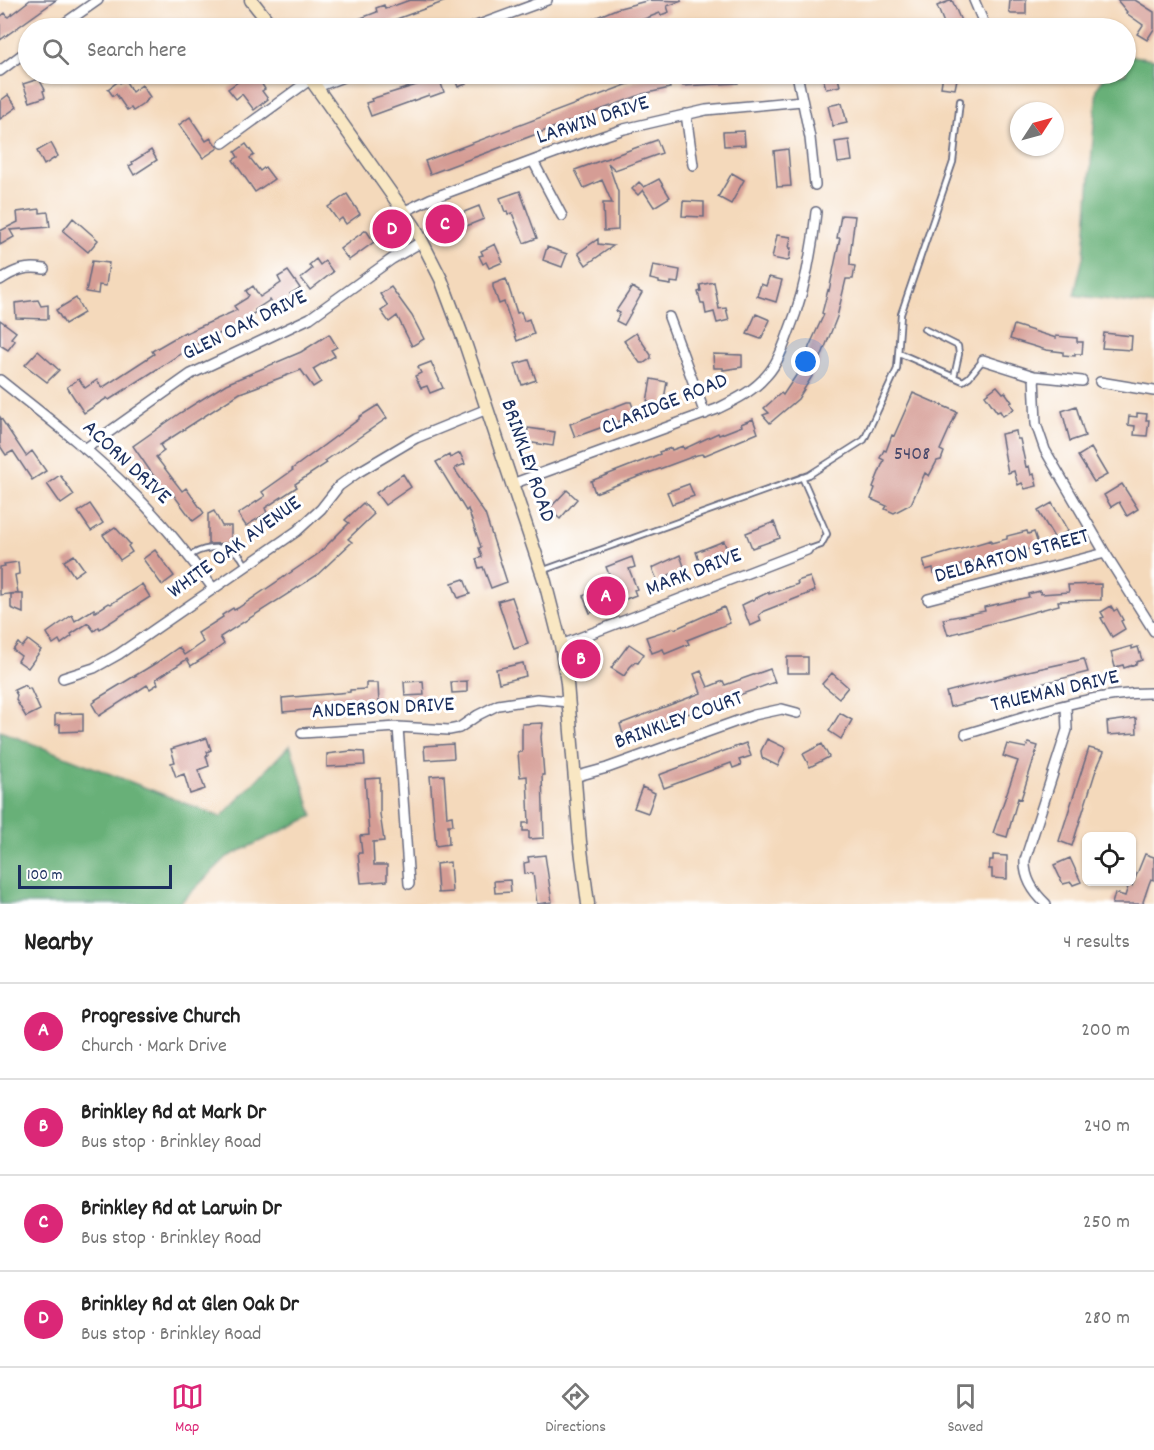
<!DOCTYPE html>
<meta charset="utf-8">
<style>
:root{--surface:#fff;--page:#f2f2f2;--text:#222;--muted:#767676;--line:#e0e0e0;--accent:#db2777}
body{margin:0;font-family:Dekko,sans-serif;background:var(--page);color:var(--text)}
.controls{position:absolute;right:18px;bottom:18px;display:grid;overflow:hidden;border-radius:9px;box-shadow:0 2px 4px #0004}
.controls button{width:54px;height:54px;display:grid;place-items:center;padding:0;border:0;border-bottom:2px solid var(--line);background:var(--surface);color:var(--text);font:30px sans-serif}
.compass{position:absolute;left:1010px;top:102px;width:54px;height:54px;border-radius:50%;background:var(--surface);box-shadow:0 2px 4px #0004;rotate:54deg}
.scale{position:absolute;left:18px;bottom:15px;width:154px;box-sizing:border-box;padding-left:6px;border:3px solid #1b2f5e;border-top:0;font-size:16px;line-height:21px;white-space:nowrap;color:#1b2f5e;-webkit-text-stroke:4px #fff;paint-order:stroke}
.you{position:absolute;left:806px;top:362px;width:21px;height:21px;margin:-15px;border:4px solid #fff;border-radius:50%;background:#1a73e8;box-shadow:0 0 0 9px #1a73e833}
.badge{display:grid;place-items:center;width:39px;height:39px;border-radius:50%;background:var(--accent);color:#fff;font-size:20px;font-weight:700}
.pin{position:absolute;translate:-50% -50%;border:3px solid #fff;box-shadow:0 2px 6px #0006}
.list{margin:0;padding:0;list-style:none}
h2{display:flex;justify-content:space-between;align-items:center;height:78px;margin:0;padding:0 24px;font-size:26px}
h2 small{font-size:20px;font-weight:400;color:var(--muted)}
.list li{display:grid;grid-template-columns:39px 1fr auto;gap:18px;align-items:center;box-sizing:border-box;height:96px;padding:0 24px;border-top:2px solid var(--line)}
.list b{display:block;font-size:22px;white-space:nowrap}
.list p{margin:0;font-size:20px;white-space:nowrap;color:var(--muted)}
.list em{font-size:20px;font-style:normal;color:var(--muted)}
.icon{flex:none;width:33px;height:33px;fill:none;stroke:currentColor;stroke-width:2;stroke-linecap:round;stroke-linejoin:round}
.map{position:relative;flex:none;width:1154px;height:904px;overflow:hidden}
.search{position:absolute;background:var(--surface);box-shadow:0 2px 4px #0004;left:18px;right:18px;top:18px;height:66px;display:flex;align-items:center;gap:15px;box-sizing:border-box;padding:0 21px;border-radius:33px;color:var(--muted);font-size:22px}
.sheet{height:462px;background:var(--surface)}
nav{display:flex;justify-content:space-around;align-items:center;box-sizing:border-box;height:84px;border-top:2px solid var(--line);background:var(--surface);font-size:16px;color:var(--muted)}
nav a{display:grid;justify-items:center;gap:3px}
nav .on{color:var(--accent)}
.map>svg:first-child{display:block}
</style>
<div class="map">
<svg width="1154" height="904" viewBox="0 0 1154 904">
<rect width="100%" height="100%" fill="#fff"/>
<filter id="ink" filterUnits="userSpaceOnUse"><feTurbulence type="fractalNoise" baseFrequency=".0167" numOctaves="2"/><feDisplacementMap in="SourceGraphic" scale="12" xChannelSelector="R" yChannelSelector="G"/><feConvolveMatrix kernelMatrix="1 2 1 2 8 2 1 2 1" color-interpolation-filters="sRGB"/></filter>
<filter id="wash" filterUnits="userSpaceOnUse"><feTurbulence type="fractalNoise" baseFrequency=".008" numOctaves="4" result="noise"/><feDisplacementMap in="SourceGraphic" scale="24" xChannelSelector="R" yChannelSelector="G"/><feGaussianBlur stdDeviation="1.35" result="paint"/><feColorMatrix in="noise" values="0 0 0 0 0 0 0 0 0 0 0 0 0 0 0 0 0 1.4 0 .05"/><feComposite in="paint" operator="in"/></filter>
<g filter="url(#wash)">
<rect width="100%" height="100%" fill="#f4d9bb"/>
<path fill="#67b078" stroke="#41706b" stroke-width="1.5" d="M1126,55L1154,59V306L1074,295L1084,254L1097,88L1107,74H1126Z
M0,731L221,817L290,745L313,816L227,857L179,904H0Z"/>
<g id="blocks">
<path fill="#d59d95" d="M30,0H56L0,40V17L5,13L8,17Z
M410,0L446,1L372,28H335L377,12L376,8L384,5L385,9Z
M650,0L682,1L667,6L669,12L661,15L660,13L631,24L629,21L608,28H571L616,9Z
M952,0L964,28H946L937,6Z
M1010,0H1026V14H1011L1009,12Z
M1117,0H1135L1154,12V29L1147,40L1137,34L1143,25L1126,13L1127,12Z
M249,74L254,81L258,78L265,89L262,91L268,99L254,110L242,94L236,99L228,89Z
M453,74H481L482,75L465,81L466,84L458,87Z
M667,74L670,88L643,94L430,174L425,161L639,80Z
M682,74H738V83L683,86Z
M822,74H837L840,86L826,89Z
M943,74H958L955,89L941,87Z
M439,78L444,92L430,97L429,95L371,116L366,103L372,101L371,99Z
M39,79L45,90L43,91L45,97L30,102L23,84Z
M125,80L132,92L142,85L150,97L142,105L133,111L131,108L127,110L116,94L113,96L108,89L119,81L120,83Z
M8,95L17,107L0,119V101Z
M842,103L847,123L833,126L828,106Z
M190,117L206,141L211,138L218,148L203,158L179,125Z
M744,131L745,145L724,146L723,132Z
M657,140L662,153L615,170L608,163L618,192V230L604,231L603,203H612L602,180L584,188L575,170Z
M849,140L852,161L838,163L835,142Z
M51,143L58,156L44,165L37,151Z
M246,144L254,155L250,158L260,171L265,167L274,179L255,192L233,160L238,157L235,152Z
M788,149L791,186L777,187L774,151Z
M151,150L157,160L134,175L129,166L133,164L132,162Z
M732,173L744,180L731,204L718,197Z
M659,179L670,197L654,207L643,190L638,195L632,189L639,182L644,187Z
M520,191L537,238L524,243L512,213L508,214L507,211L505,212L500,198Z
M347,194L360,214L346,224L342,218L338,221L328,207Z
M683,201L704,202V217L682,216Z
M479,206L484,219L464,227L459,214Z
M40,209V213L48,212L50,227L10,230L14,237L0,245V231L18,222L17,212Z
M841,215L855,216L850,256V265L855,266L853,279H846L837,317L816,370L798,399L770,423L763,415L769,413L764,408L781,393L783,395L797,374L806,359L809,347L824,314L822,313L828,290L829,291L840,238H837Z
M73,218L98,240L88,252L63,231Z
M366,230L374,242L349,260L340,249Z
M777,235L791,237L789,248H791L789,260L787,261L772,258Z
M598,239V244L613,246L586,265L578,253Z
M495,244L503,262L489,268L486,262L483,264L479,256L483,255L481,251Z
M547,247L567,254L562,267L543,260Z
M316,259L320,265L325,261L333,272L310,290L301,278L312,269L309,265Z
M92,261L109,263L106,286L99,285L98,294L86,292Z
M653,265L680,270L678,283L671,282V285L659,283V281L650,279Z
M288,271L300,288L290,294L292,296L275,308L270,300L255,310L256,312L245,319L247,321L193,346L109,400L107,398L84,413L67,387L79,379L85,388L97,380L102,388L154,354L152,351L185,332L186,333L237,310L234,306L247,298L249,295L246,291L253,286L260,297L281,283L278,277Z
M769,277L782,280L776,302L757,296L761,284L766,286Z
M506,279L517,313L521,312L524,321L529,319L534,334L517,341L504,302L499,304L493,287V284Z
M714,282L719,309L726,308L729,320L717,323L714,312L706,314L704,303H701L698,292L701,291L700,285Z
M391,287L412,316L424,339L412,346L397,316L389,322L381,311L388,306L380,294Z
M632,287L642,293L624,325L616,321L620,313L616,311Z
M76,298L84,313L65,324L56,310Z
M38,300L41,306L48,305V319L16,318L15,303Z
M756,314L770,320L761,339L747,334Z
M0,320L16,332L11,338L15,341L8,350L0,345Z
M1014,325L1056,338V336L1077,338V342H1083L1082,354H1075V356L1063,355V352L1046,350L1010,339Z
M636,333L651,355V358L644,363H640L624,341Z
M1104,333L1132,336L1131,350L1102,348Z
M329,334L337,347L331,350L335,356L313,369L321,382L313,387L301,370L240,393L160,445L164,451L156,457L182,491L186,488L204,513L193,521L170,490L166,493L155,478L133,446L180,413L226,384L301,352Z
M38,351L59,370L47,382L25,365Z
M713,354L742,355V367L723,370V368H714Z
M529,360L536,380L522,385L515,364Z
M431,362L443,388L430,393L427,386L421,388L415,376L421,373L418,367Z
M651,379L667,382L663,405L647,402Z
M997,386L1003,393L1005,392L1012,402L1010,403L1014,409L1003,416L1000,411L997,412L985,395Z
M913,393L957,412L940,450L944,452L941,460L937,461L929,476L925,473L911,504L894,513L885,509L887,506L871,499L875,488L873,487L884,460L880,458L884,450L886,451L892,435L894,436Z
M627,402H631L636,415L575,437L570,424Z
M378,405L387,418L325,461L327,463L295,484L297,487L265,508L267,513L246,526L238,514L265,496L262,492L293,470L292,469L359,419V417Z
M1076,406L1085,436L1070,441L1062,411Z
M1137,413L1147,414L1146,420H1149L1147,436L1134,435L1135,426L1128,425L1129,416L1137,417Z
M0,417L26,456L32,451L46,471L32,480L13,451L6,455L0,446Z
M753,419L758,433L703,456L702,454L697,455L595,493L591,481L660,454L659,452L671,448L672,450L683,446L684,449L718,433L719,435L742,426L741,424Z
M528,428L555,432L553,446L526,442Z
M1016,431L1017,439H1020L1026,467L1029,466L1031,475L1034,474L1037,486L1025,489L1022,483L1018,485L1014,471L1008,473L1001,434Z
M1091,448L1107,475L1094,482L1078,456Z
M460,453L465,464L455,468V470L485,514L507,582L491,588L483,567L479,568L476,559L482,557L479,548L481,547L468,509L466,511L436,462L449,455L450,458Z
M403,474L411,487L385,505L376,493Z
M60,475L74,495L61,504L47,484Z
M689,484L694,496L672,504L667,492Z
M1122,484L1138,509L1127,516L1119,502L1111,507L1104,495Z
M567,490L577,499L560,519L549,509Z
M363,503L374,514L348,539L352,542L316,576L220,637L224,644L213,652L191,666L187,659L156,679L158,684L150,689L147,685L99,716L92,704L96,701L95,700L156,663L179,647L184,655L203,642L198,633L223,617L222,615L233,608L234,610L238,608L318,554L349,523L345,520Z
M1052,503L1068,531L1055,539L1038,511Z
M90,504L103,523L91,531L78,512Z
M214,511L222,526H231V543L208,544V514Z
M774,522L780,538L752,548L746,533Z
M115,527L130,544L128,546L132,552L120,560L103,535Z
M1027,531L1028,534L1034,532L1038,544L1031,546L1032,548L1020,552L1019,549L1011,551L995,556V558L983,561L982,559L934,573L933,568L926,570L923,560L991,540V543L1007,539V536Z
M724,541L728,554L713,559L714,563L701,567L696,552Z
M155,550L174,576L162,585L143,559Z
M74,555L84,569L74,576L64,561Z
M680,555L685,569L669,575L670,578L658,582L652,568Z
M632,557L635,567L629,569L637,589L634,590L636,595L590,613L583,596L613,584L606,567Z
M18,562L19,574L15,575L18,593L0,595V567L5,566L4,564Z
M810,577L815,591L764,611L759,615L761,621L750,626L742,605L769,592V594L798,584L797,581Z
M464,579L470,594L458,598L452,583Z
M142,584L150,597L100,629L99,627L94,631L88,623L71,634L72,636L61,644L59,640L53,644L47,633L72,615L75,621L94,609L95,612L109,603L111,604Z
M1101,584V600L1058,601L1059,605L948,635L943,619L985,611L984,607L1029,597L1028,594L1040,591L1041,594L1069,592L1068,585Z
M11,594H23V613L11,608Z
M512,597L528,644L514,649L498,601Z
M1111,606L1114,611L1117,609L1123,620L1121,621L1125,629L1112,637L1101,618L1104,617L1101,612Z
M724,607L730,623L687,640L689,644L665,654L663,649L652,653L646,637L674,628L675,629Z
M28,640L41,650L28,668L18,661L21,656L13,650L18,643L22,647Z
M629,644L644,654L638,663L635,662L630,667L624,676L611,668Z
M1132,646V649L1138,647L1142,660L1136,662V664L1124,668L1123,665L1115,667L1111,652Z
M787,657H808V673H787Z
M1084,659L1088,672L950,707L946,692L1024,672Z
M523,663L526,676L499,683L496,669Z
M770,669L775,682L624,737L620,724L701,693L694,674L701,671L708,687L723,681L725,685Z
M832,673L848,687L839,698L822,684Z
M423,681L424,695L405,696L404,682Z
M467,681V692L452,693L451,682Z
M366,683H378L379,704L283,712L282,698L350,692V690L366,689Z
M25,685L28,689L30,688L40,710L26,717L16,700L17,695L14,690Z
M83,713V731L60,732V724L55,725V714Z
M840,713L852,720L841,739L829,731Z
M1136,718L1137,733L1108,735L1107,722Z
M543,723L541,737L544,775H542L544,838L529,839V831H523V823H529L527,776L520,777L518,752H522V724Z
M207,738L211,750L207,752L208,755L206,756L209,766L198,770L205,789L190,794L184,774L176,777L171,763L175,762L171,749Z
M767,739L786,748L778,766L762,758L761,751Z
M746,743L751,756L739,760L741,765L733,768L731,763L664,788L659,775Z
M1028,743L1038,746L1021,799L1018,798L1007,837L993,833L1018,761L1003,756L1007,744L1026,748Z
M453,744L454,758L425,760L424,746Z
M822,744L829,757L810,767L803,754Z
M1089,748L1104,752L1096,770L1072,846L1059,841Z
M351,751L364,752L365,765L327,767V754Z
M444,775L447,817L452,816L453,825H448L449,844L436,846L430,776Z
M380,778V814L384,841L373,842L374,865H387V881L361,883L358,853H362L360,836L369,835L365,779Z
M642,787L655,793L648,813L634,808Z
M1145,854L1154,857V880L1151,879L1149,884L1143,902L1144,904H1112L1115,893L1125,896L1129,884L1132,886Z
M545,855L552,902L537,904L533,873L525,874L524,863L529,862L528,857Z
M993,855L1007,856V879L992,878V869H989L990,860H993Z
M1070,858L1081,882L1073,885L1071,882L1063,884L1054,865Z
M450,862L452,892L438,893L436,864Z
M510,880L511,892L495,893L494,881Z"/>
</g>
</g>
<g filter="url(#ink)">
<use href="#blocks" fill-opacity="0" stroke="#676a7f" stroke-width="1.5"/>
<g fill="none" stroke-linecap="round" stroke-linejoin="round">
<defs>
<path id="lane" d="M924,329L958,346L959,354L954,377
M899,353L963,381L969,377L983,360
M802,477L827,534L821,545L807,550
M189,557C199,548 223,544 235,552C241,555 244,561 246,567
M544,570L809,475L864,440L897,369L901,314L953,162L960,101"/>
<path id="street" d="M974,0L985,26
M58,28L98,0
M471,28L547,0
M0,71L28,50
M797,74L810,138L815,185
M317,87L351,74
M686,114L693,165
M223,143L311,79
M533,161L562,216
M405,211L430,199L565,149L624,129L706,110L802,101
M0,280C15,270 26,266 44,269
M669,317L705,414
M983,360L1034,376L1082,381
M1034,376L1036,424L1045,450L1105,553L1154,631
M0,380C44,415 90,450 130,490C161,520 187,554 213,588
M1100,382L1154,391
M85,449L191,374L310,318L392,259L423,241
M512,484L717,409C735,400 754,391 767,375C777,364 783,348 788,334C804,294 812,254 816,212
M928,599L1105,553
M561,645L807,550
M63,678L94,668L119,654L297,531L321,509L339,486L357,473L416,438L487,409
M398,727L409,884
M302,733L398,727L449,730L459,728L478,715L498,705L537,699L569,702
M966,734C1028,716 1090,692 1154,693
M574,777L607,768L754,715L782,709L797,713
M1046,904C1033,892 1024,878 1025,860L1067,730L1066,706"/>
<path id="secondary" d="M251,0L273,28
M307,74L414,226L441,279L465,343L545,582L561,645L567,683L580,842L588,904"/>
</defs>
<use href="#lane" stroke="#676a7f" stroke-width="8"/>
<use href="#street" stroke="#676a7f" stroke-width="12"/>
<use href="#secondary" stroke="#676a7f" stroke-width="15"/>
<use href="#lane" stroke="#fff" stroke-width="4.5"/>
<use href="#street" stroke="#fff" stroke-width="9"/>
<use href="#secondary" stroke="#f9e7c3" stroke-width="12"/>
</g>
</g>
<g text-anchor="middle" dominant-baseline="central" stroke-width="6" stroke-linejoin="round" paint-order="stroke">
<g font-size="20" fill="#4a4a6c">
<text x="912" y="455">5408</text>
</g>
<g font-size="22" fill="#1b2f5e" stroke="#fff">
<text transform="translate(593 121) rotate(-18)">LARWIN DRIVE</text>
<text transform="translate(245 326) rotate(-26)">GLEN OAK DRIVE</text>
<text transform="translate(665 405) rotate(-22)">CLARIDGE ROAD</text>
<text transform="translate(527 461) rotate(71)">BRINKLEY ROAD</text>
<text transform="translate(126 463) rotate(43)">ACORN DRIVE</text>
<text transform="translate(235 548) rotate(-36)">WHITE OAK AVENUE</text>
<text transform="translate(1012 557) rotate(-15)">DELBARTON STREET</text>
<text transform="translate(694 573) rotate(-21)">MARK DRIVE</text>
<text transform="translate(1055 692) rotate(-13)">TRUEMAN DRIVE</text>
<text transform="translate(383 709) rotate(-3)">ANDERSON DRIVE</text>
<text transform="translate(679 721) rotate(-20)">BRINKLEY COURT</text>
</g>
</g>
</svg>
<div class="controls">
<button><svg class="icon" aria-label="locate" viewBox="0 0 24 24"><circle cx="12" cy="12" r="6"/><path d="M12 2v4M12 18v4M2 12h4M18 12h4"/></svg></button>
</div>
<svg class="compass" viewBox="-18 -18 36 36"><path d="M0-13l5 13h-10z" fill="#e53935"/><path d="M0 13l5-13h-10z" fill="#767676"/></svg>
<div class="scale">100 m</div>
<div class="you"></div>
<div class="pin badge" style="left:606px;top:596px">A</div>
<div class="pin badge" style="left:581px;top:659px">B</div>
<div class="pin badge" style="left:445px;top:224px">C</div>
<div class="pin badge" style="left:392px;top:229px">D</div>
<div class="search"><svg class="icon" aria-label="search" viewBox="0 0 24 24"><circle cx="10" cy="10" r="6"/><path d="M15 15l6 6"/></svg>Search here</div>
</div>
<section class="sheet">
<h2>Nearby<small>4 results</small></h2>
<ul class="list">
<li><span class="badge">A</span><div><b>Progressive Church</b><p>Church · Mark Drive</p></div><em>200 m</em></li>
<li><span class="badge">B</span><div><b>Brinkley Rd at Mark Dr</b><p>Bus stop · Brinkley Road</p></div><em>240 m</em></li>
<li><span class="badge">C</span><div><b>Brinkley Rd at Larwin Dr</b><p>Bus stop · Brinkley Road</p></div><em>250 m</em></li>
<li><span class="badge">D</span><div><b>Brinkley Rd at Glen Oak Dr</b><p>Bus stop · Brinkley Road</p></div><em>280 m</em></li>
</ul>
</section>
<nav>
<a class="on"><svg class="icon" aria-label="map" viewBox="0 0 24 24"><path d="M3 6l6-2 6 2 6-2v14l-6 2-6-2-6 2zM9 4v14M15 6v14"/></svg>Map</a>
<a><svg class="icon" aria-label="directions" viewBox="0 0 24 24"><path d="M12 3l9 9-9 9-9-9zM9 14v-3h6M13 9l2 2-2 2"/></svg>Directions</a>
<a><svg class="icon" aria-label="saved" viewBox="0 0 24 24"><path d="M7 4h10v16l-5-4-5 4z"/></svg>Saved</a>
</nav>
